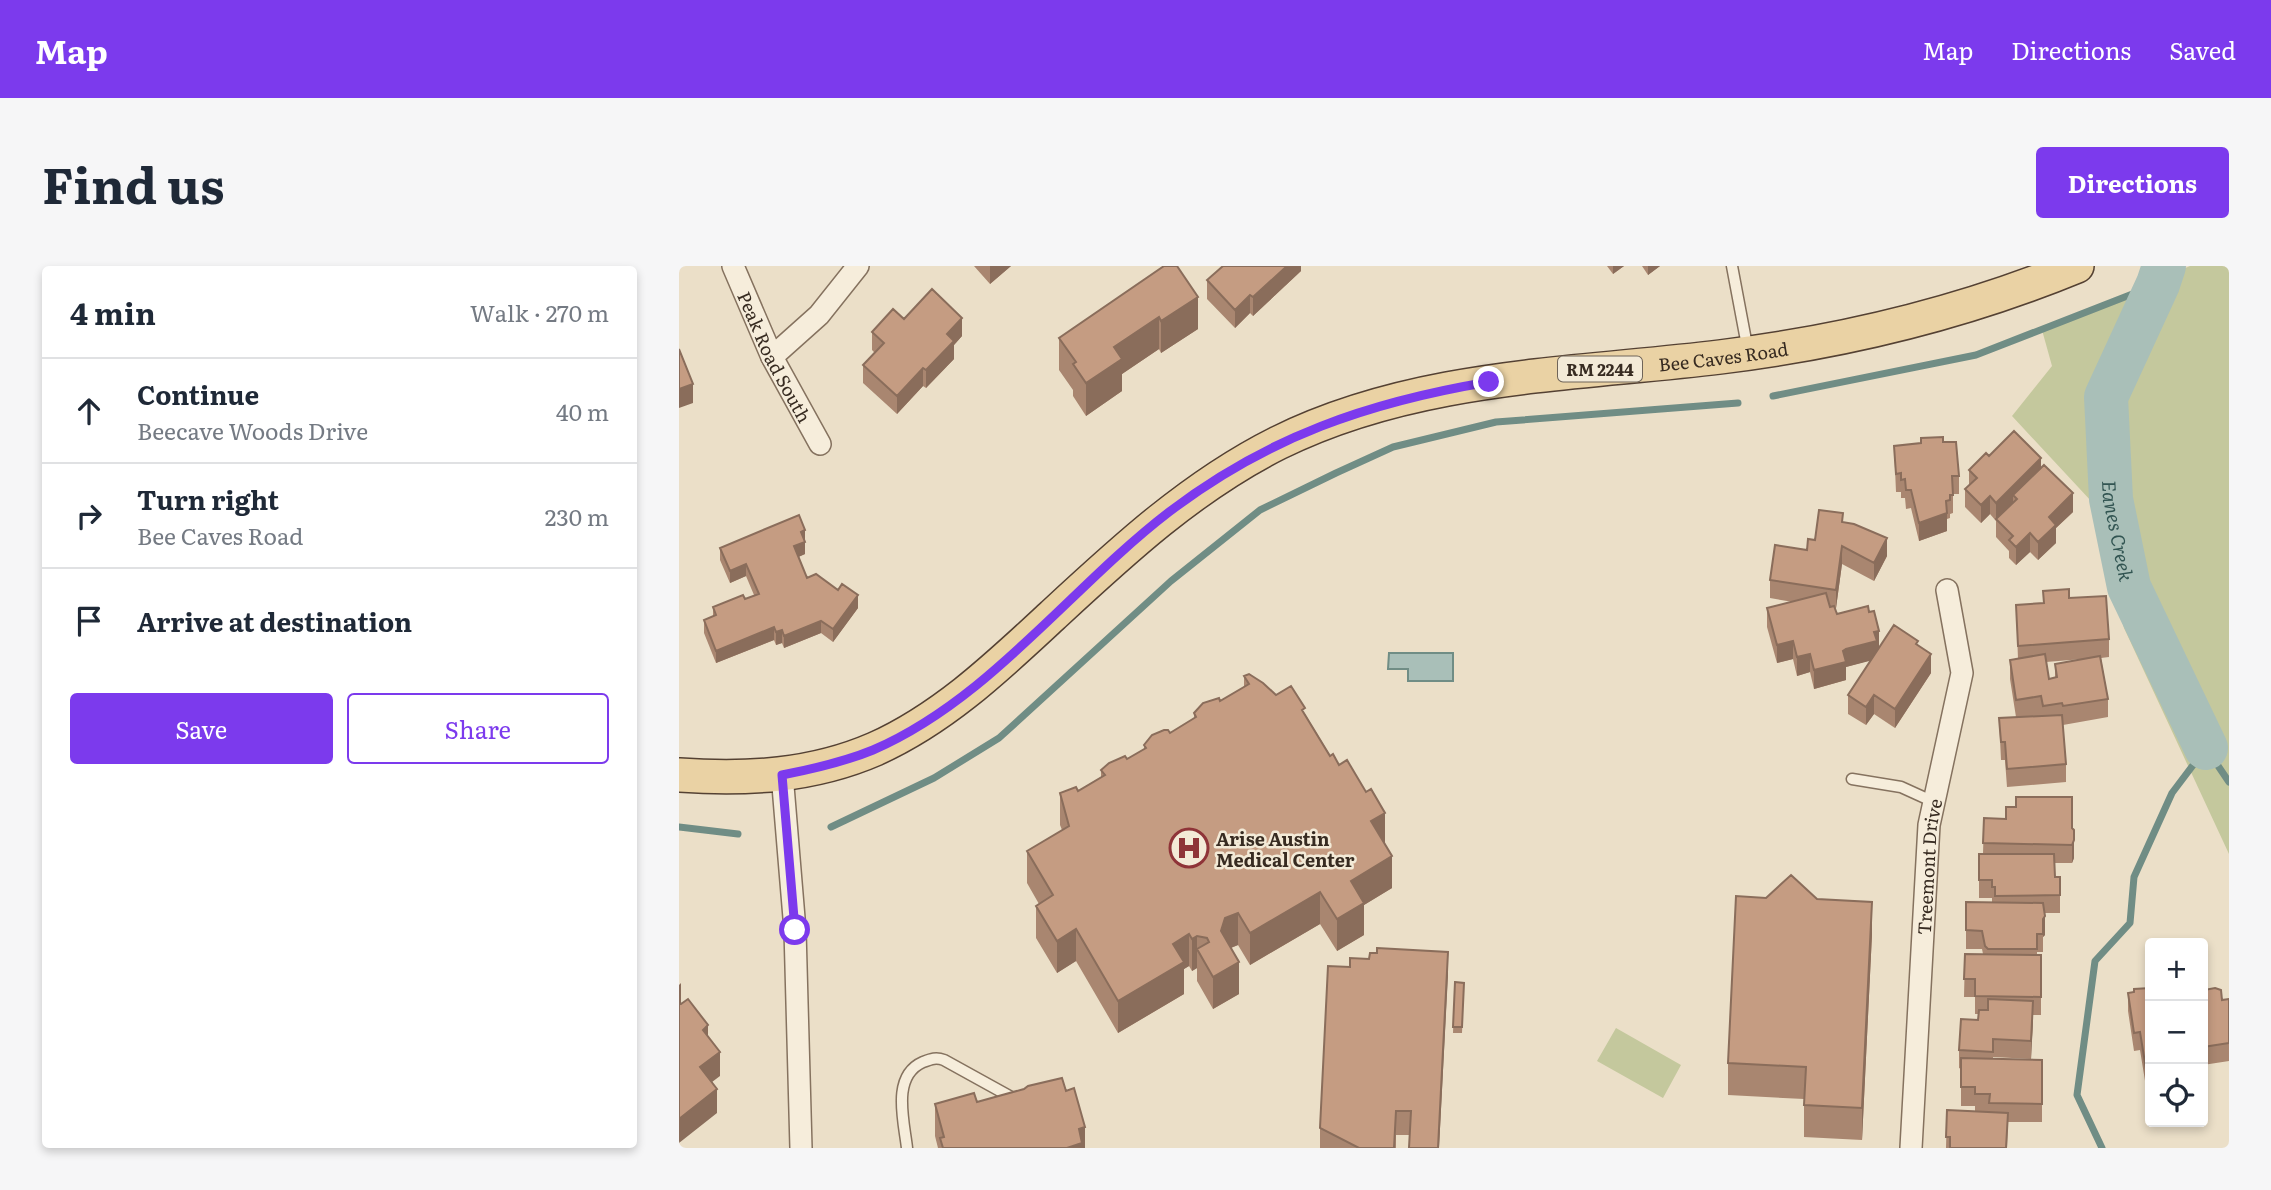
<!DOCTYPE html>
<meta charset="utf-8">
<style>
:root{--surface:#fff;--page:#f6f6f7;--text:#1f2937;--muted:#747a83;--line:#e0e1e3;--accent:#7c3aed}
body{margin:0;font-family:Literata,serif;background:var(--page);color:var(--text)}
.controls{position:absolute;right:21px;bottom:21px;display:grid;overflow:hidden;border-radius:7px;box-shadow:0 4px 10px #0003}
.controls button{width:63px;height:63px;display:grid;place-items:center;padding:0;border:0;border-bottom:2px solid var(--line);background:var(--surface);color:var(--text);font:35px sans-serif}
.stop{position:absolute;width:21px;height:21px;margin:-16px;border:5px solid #7c3aed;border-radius:50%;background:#fff}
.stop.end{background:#7c3aed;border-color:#fff;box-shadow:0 2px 7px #0008}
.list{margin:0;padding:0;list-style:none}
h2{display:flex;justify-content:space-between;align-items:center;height:91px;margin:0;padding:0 28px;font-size:30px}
h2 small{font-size:23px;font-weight:400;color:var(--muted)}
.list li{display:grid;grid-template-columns:46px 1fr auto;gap:21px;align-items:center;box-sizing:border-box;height:105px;padding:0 28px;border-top:2px solid var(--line)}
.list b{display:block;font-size:26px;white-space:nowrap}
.list p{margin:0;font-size:23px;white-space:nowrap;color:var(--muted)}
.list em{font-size:23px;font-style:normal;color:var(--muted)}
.actions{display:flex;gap:14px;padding:21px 28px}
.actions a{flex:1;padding:16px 0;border:2px solid var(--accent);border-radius:7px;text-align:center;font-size:24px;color:var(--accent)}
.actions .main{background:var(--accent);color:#fff}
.icon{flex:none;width:38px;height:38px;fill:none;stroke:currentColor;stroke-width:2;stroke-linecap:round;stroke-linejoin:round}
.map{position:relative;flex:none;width:1550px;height:882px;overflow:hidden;border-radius:7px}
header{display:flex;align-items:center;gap:42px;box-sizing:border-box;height:98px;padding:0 35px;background:var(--accent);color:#fff}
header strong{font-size:33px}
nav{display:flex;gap:38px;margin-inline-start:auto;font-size:24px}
.intro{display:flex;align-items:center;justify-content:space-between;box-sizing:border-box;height:168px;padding:0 42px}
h1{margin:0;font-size:49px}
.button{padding:18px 32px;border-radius:7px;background:var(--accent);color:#fff;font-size:24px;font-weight:700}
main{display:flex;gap:42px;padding:0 42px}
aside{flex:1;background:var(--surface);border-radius:7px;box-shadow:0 4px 10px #0003}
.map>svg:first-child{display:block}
</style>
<header>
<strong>Map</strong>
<nav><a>Map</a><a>Directions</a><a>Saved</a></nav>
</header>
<div class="intro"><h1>Find us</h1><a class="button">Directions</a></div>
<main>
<aside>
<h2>4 min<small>Walk · 270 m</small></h2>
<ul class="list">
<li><svg class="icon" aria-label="ahead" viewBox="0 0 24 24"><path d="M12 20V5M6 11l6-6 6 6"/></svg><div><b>Continue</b><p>Beecave Woods Drive</p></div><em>40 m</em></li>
<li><svg class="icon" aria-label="right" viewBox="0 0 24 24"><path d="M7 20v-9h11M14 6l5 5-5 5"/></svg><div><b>Turn right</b><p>Bee Caves Road</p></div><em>230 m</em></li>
<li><svg class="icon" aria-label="arrive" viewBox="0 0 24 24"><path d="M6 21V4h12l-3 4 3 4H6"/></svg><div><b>Arrive at destination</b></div></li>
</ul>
<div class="actions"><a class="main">Save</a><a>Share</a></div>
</aside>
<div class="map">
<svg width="1550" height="882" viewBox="0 0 1550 882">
<rect width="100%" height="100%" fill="#ebdfc8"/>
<path fill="#c4c89d" d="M1511,0H1550V588L1445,362L1413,236L1333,150L1373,100L1363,64Z
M937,762L1002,799L984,832L918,795Z"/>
<path fill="#a9bfb8" stroke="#708d85" stroke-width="2" d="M710,387H774V415H729V403H709Z"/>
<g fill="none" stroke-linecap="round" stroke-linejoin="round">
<path stroke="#708d85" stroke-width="7" d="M1094,130L1297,89L1479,18
M1481,387L1527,482L1550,516
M0,561L59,568
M152,561L255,512L320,472L492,315L581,244L657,207L714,181L817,156L1059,137
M1423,882L1398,829L1416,695L1451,657L1455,611L1493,527L1527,482"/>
<path stroke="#a9bfb8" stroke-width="44" id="s1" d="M1485,0L1479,18L1427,131L1432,233L1450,321L1527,482"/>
<defs>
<path id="lane" d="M1053,0L1069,85
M1173,513L1222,521L1255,536
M228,882C225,855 212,810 244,796C252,793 257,791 265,794L332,831"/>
<g id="street">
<path id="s2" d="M54,0L93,91L141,178"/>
<path d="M93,91L140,49L179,0"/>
<path d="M103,508L116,664L122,882"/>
<path id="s3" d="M1232,882L1250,559L1283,407L1268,324"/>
</g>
<g id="primary">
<path id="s4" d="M0,509C67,514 134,510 196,483C265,452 319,400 374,349C443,285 513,220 599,177C736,109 892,109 1041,91C1164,76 1284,47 1398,0"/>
</g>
</defs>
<use href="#lane" stroke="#85725f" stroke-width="13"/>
<use href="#street" stroke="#85725f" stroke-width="24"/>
<use href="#primary" stroke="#544133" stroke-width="36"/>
<use href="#lane" stroke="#f6eddb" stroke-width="10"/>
<use href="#street" stroke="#f6eddb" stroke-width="21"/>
<use href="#primary" stroke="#ead2a4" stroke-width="33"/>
</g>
<path fill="#a98670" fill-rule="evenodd" d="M295,0H332L311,18Z
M485,0L519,63L482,87L480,83L443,108V125L407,150L394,130V124L380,104V72Z
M622,0V5L574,50L571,47L556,62L528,33V14Z
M928,0H945L934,8Z
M963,0H981L969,9Z
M225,53L283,70L275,79V93L247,122L244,120L218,148L184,117V99L196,87L193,84V66Z
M1264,176L1280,210V228H1274V247L1271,248V252L1268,253V265L1240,275L1232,242L1227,243L1226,232H1222V226H1217L1215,180Z
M1310,190L1362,202L1394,246L1377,262V277L1359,294L1351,286L1337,299L1330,292V285L1317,271V255L1311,248L1302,257L1286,241V223L1290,219V204Z
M1164,256L1208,290L1195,315L1163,298L1157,342H1156L1158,348L1200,382L1239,379L1252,407L1216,462L1195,448L1187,459L1169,448V429L1192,394L1167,401V414L1135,423L1131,406L1118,410L1114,393L1098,397L1088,361V342L1114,336L1091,332V314L1128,284L1136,274Z
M126,264V288L119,291L128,312L179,342L154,376L142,367L105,382L103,377L97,379L95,374L37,397L25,367V354L34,350V341L66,333L75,329L67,310L51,317L41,294V282Z
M1364,325L1390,332L1430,373V391L1422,392L1429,433V451L1384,459L1383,455L1387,498V516L1328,521L1326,494H1322L1320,452L1337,451L1331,413V394L1339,393L1337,339L1364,338ZM1404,393L1376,398V412L1370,413L1367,396Z
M565,410L626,448L706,579L713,622L685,639V669L658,685L641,658L571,699L559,679L552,682L560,728L534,743L518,715V702L513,705L510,700L505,703V728L439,767L397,695L378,707L357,672V640L360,638L348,617V585L383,564L381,559V527L399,525L422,511V504L448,493L465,483V479L491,467L515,453V447L541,435L565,421Z
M1305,552L1393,562L1395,592L1393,597H1375L1376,611H1381V647H1366V669L1364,671V686H1358V689H1362V749H1354L1352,793L1314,791V793L1363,794V856H1329L1328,882H1267L1268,844L1296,845V840H1282V803L1280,802V784L1299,754L1300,748H1296V731H1285L1286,688H1304L1303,683H1287V636H1313V632H1300V588H1304Z
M1087,632L1138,633L1193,668L1183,874L1125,871V833L1049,829V797Z
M769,709L731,869H717V882H641V862Z
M776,716L785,717L783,767H774Z
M1471,722V821H1467L1461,784L1455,785L1449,745V727Z
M1524,730L1543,734L1550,733V795L1524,799Z
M298,836L406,882H259L256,870V838Z"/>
<path fill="#8a6d5b" d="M311,0H332L311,18Z
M608,0H622V5L574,50V31Z
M934,0H945L934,8Z
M969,0H981L969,9Z
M571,29V47L556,62V44Z
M519,31V63L482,87V55Z
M480,51V83L443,108V125L407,150V117L435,81Z
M283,52V70L275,79V93L247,122V104L268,68Z
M244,102V120L218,148V130Z
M14,118V137L0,142V123Z
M1362,192V211L1338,233L1334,229V238L1317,255V237Z
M1394,227V246L1377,262V277L1359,294V276L1370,251Z
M1311,230V248L1302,257V239Z
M1268,247V265L1240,275V257Z
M126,264V288L115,293V280L122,266Z
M1351,267V286L1337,299V281Z
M1208,272V290L1195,315V297Z
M1163,280V298L1157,342V324Z
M67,298V310L51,317V305Z
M179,329V342L154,376V363Z
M142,355V367L105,382V370Z
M95,361V374L37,397V385Z
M103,364V377L97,379V366Z
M1200,365V383L1198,384V393L1167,401V414L1135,423V404L1167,383L1195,366Z
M1114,375V393L1098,397V379Z
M1131,388V406L1118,410V391Z
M1252,388V407L1216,462V443Z
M1195,429V448L1187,459V441Z
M706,547V579L692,555Z
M1393,562V578L1395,564V592L1393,597Z
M713,590V622L685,639V669L658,685V653L672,615Z
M641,626V658L571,699V667Z
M1193,636V668L1183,874V842Z
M559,647V679L546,684L542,665L546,652Z
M1366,650V669L1364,671V686V653Z
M397,663V695L378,707V675Z
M510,668V700L505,703V728L439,767V735L494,678Z
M518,670V702L513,705V673Z
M769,686V709L760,882H759Z
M560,696V728L534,743V711Z
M2,717V740L0,742V719Z
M1354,735V753L1352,793V775Z
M29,759V782L24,764Z
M41,786V810L21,825V801Z
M38,823V847L0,877V853Z
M406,861V882H388L400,863Z"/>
<path fill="#c59c82" stroke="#8a6d5b" stroke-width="2" d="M485,0H498L519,31L482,55L480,51L435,81L443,93L407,117L394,98L397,96L380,72Z
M544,0H608L574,31L571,29L556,44L528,14Z
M253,23L283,52L268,68L275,75L247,104L244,102L218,130L184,99L205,77L193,66L214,43L225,53Z
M0,83L14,118L0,123Z
M1335,165L1362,192L1317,237L1311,230L1302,239L1286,223L1298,212L1290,204L1307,187L1310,190Z
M1264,171V176H1277L1280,210H1273L1274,229H1271V234L1267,235L1268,247L1240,257L1232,224H1227L1226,213L1222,214V207L1217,208L1215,180L1242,177V172Z
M1365,199L1394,227L1370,251L1377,259L1359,276L1351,267L1337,281L1330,274L1334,270L1317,253L1338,233L1334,229Z
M1140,244L1164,247L1163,256L1175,258L1208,272L1195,297L1163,280L1157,324L1091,314L1096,279L1128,284L1129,273L1136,274Z
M120,249L126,264L122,266L126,276L115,280L128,312L137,308L159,324L163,318L179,329L154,363L142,355L105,370L103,364L97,366L95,361L37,385L25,354L37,349L34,341L64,329L66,333L80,328L67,298L51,305L41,282Z
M1390,323V332L1427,330L1430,373L1339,380L1337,339L1365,337L1364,325Z
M1147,327L1151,341L1155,340L1158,348L1189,340L1190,346L1195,345L1200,365L1195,366L1198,375L1167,383L1164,385L1167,396L1135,404L1131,388L1118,391L1114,375L1098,379L1088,342Z
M1215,359L1239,375L1237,378L1252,388L1216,443L1195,429L1187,441L1169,429Z
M1366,388L1370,413L1378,411L1376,398L1421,390L1429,433L1384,440L1383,437L1364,440L1362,430L1337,434L1331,394Z
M570,408L584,417L597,429L612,420L626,442L623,444L651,490L654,488L660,499L668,494L687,526L692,523L706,547L692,555L713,590L672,615L685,637L658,653L641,626L571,667L559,647L546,652L542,665L560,696L534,711L518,683L530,676L528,672L518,670L513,673L510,668L494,678L505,696L439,735L397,663L378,675L357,640L374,629L348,585L390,560L381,527L397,521L399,525L426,509L422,504L430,497L446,490L448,493L467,482L465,479L473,469L485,464H489L491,467L517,451L515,447L524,437L540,432L541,435L570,418L565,410Z
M1383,449L1387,498L1328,503L1326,476H1322L1320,452Z
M1337,531H1393V562L1395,564V574L1393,579L1304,577L1305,552L1327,553V541H1337Z
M1300,588H1375L1376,611H1381V629L1316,630V621H1313V614H1300Z
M1112,609L1138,633L1193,636L1183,842L1125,839L1127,801L1049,797L1057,630L1087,632Z
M1287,636L1364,637L1366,650L1364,653V668H1358V683H1309L1306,680L1303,665L1287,664Z
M698,682L769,686L759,882H730L732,845H717L715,882H680L641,862L649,700L671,701V692L690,693L691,687H698Z
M1286,688L1362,689V731L1296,730V713H1285Z
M776,716L785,717L783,761H774Z
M1471,722V802L1467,803L1461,766L1455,767L1449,727L1455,726V723Z
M1536,722L1542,724L1543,734L1550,733V777L1524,781V730L1525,724Z
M9,733L29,759L24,764L41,786L21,801L38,823L0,853V736L2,738Z
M1309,733L1354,735L1352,775L1314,773V786L1280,784L1282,753L1299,754L1300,744H1309Z
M1282,792L1363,794V838L1310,837L1311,828H1296V821H1282Z
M383,812L387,825L395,822L406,861L400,863L403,877L388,882H264L261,872L265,871L256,838L295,827L298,836L345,823L349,820Z
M1268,844L1329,847L1327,882H1271V871H1267Z"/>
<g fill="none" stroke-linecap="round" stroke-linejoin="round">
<path stroke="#7c3aed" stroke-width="9" d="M116,664L103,509C134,503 165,496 194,484C310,434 392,321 490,246C588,171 690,136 810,116"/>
</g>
<defs>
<symbol id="hospital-ring" viewBox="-11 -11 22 22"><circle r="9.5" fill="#f3ead7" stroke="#8f3438" stroke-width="1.5"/><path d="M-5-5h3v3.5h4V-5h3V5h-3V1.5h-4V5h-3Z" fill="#8f3438"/></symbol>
</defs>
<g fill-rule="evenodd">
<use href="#hospital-ring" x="488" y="560" width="44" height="44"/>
</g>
<g text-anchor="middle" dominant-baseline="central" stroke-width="5" stroke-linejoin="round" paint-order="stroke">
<rect fill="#f3ead7" stroke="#6f6458" stroke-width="2" x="879" y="90.5" width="84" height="25" rx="5"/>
<g font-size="16" font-weight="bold" fill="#372b21">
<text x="921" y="103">RM 2244</text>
</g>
<g font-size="18" fill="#372b21" stroke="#f3ead7">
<text stroke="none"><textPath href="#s2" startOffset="100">Peak Road South</textPath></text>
<text stroke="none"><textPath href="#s4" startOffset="1164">Bee Caves Road</textPath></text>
<text stroke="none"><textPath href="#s3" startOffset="282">Treemont Drive</textPath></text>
</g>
<g font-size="18" font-weight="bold" fill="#372b21" stroke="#f3ead7" text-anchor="start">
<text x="537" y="572">Arise Austin<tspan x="537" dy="21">Medical Center</tspan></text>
</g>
<g font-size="19" font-style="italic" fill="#325552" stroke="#f3ead7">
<text stroke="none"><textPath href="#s1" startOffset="278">Eanes Creek</textPath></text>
</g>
</g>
</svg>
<div class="controls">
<button>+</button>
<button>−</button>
<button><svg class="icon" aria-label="locate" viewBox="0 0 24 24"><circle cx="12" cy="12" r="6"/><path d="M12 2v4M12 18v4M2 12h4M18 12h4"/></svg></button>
</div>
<div class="stop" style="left:116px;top:664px"></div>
<div class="stop end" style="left:810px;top:116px"></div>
</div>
</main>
